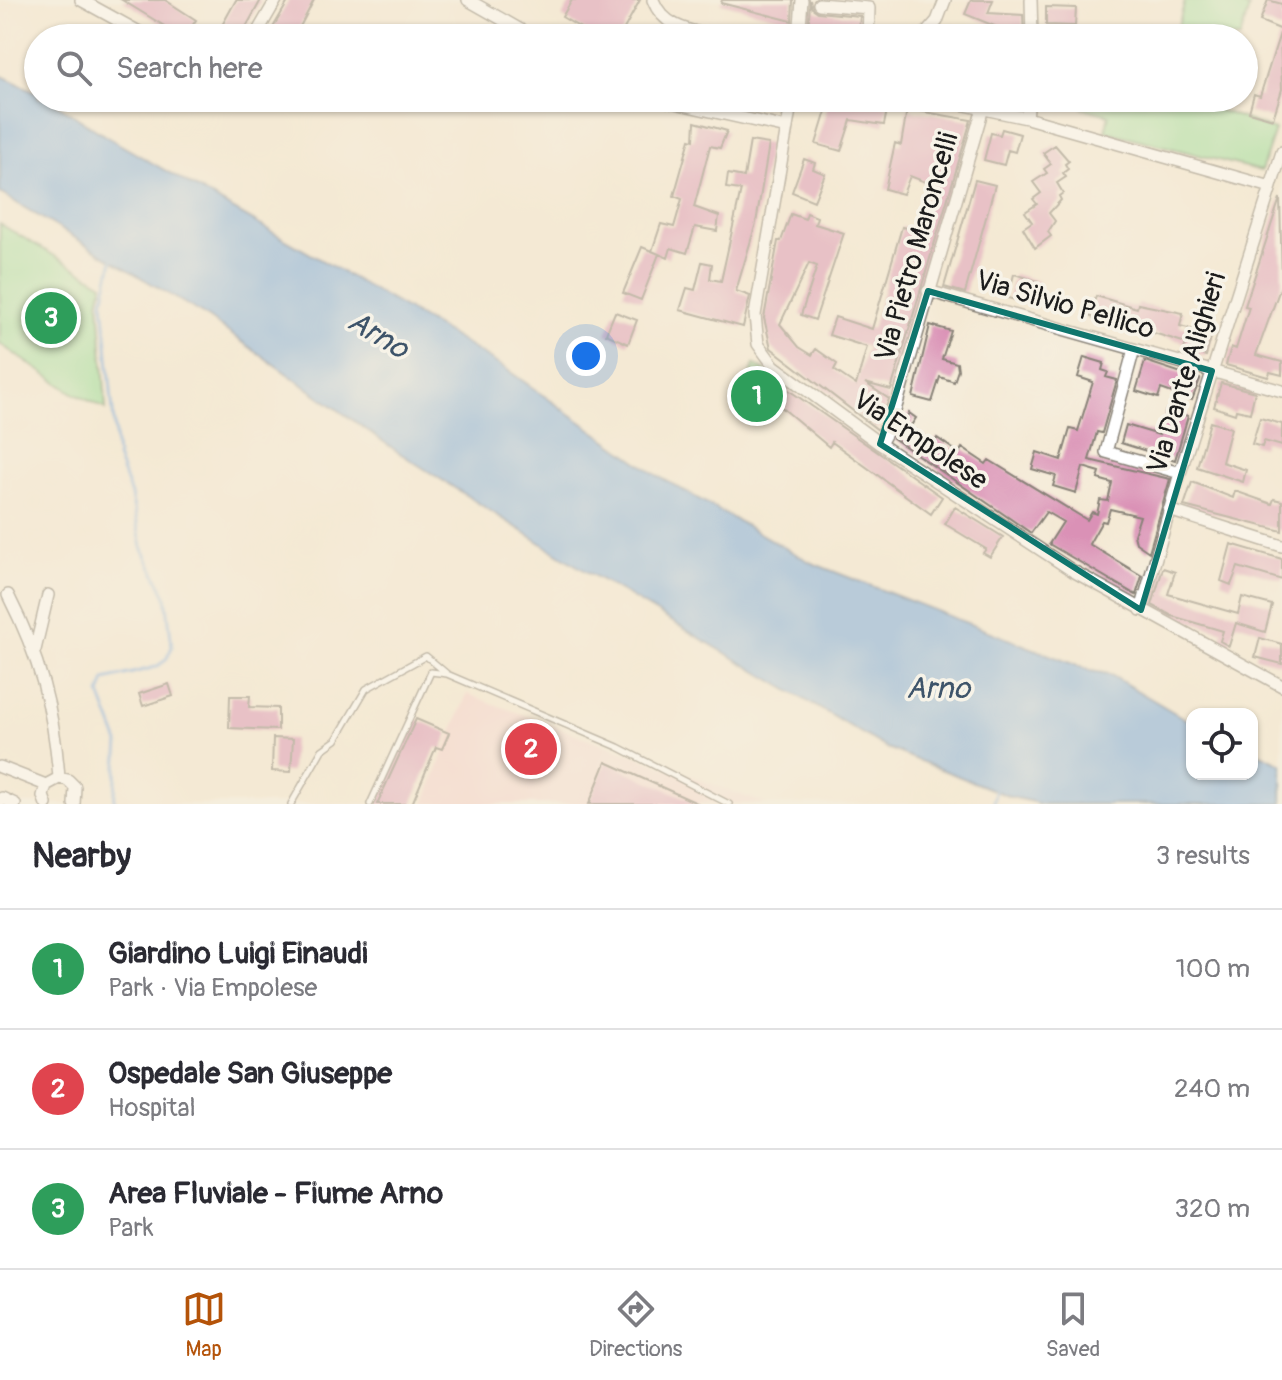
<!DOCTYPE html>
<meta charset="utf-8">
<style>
:root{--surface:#fff;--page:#f7f7f7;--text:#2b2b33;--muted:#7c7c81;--line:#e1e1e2;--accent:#b45309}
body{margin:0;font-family:Pangolin,sans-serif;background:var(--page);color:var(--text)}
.controls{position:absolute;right:24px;bottom:24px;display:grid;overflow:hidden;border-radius:16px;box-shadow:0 2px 6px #0004}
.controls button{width:72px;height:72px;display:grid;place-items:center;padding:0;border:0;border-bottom:2px solid var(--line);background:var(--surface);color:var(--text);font:40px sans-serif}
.you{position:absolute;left:586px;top:356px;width:28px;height:28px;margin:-20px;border:6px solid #fff;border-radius:50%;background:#1a73e8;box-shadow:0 0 0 12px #1a73e833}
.badge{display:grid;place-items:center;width:52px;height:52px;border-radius:50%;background:var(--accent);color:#fff;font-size:26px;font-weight:700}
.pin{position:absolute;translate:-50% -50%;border:4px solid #fff;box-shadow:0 2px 8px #0006}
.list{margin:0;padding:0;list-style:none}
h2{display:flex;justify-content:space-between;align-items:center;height:104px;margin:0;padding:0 32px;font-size:34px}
h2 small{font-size:26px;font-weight:400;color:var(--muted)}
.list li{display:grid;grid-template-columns:52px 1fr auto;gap:24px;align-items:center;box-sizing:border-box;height:120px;padding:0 32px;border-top:2px solid var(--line)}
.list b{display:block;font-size:30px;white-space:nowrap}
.list p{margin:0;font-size:26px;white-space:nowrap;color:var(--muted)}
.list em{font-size:26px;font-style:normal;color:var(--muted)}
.icon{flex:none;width:44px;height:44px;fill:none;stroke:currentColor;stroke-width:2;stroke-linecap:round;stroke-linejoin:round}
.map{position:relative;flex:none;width:1282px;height:804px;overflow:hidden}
.search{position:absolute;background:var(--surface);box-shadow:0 2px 6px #0004;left:24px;right:24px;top:24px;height:88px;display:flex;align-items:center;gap:20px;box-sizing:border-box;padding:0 28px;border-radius:44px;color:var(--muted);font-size:30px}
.sheet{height:464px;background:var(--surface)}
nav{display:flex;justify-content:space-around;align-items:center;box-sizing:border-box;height:112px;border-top:2px solid var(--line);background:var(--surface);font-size:22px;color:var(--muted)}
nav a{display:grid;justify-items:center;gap:4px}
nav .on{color:var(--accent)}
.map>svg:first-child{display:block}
</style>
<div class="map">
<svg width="1282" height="804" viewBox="0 0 1282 804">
<rect width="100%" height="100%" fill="#f7f3e8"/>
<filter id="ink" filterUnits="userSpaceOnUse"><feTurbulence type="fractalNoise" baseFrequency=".0125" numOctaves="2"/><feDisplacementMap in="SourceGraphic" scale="16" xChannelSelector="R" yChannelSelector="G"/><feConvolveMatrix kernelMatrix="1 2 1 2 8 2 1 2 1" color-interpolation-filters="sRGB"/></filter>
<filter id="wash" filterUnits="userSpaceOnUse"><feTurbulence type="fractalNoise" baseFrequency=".006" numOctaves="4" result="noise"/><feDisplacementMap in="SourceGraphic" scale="32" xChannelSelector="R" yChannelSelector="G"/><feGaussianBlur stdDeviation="1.8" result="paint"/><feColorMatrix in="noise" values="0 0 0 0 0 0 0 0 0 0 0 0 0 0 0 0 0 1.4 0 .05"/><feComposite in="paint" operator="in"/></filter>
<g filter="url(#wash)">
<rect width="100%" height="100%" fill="#f4e9d4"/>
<path fill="#f7d0ce" d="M467,694L766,804H424Z"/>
<path fill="#96de98" stroke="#597d5a" stroke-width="2" d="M1185,0H1229L1249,8L1240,38H1175Z
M1085,98H1222L1219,110L1275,130L1261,171L1105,131L1109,115L1082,108Z
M0,224L103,284L99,302L106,409L73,393L0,344Z
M754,364L780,380L753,420L739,413Z"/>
<path fill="#72a7df" stroke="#47627e" stroke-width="2" d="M0,75L38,93V98H47L107,137L436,326L506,369L658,476L812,563L1091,671L1109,674L1192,723V774H1252V750L1282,764V804H1042L1011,797L887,748L574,564L398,452L204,315L0,193Z"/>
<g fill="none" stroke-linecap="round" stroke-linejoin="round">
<path stroke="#72a7df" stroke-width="3" d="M113,258L103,301L117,457L131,495L142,547L166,596L172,647L166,660L156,667L105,680L100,694L119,743L114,804
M993,804L996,788"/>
</g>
<g id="blocks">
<path fill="#da91b6" d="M122,0H165L196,20L184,38Z
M236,0H261L240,38H215Z
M289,0H314L294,38H267Z
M572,0H640L619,38H598L562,17Z
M722,0H793L792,21L721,3Z
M810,0L812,8L818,12L860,16L858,38H808Z
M971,0H993L988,13L1023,15L1024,38L965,14Z
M1268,0L1282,4V30L1260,21Z
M1046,7L1076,8L1075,26L1046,25Z
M745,26L786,33V38H741L727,34L729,27L744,30Z
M1280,33L1282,89L1273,119L1249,112L1254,94L1260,96Z
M830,98L888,105L884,125L851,120L841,151L816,144Z
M907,109L971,120L891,390L865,383L889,399L878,430L771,348L764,318L778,241H781L791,214L805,219L807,213L817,217L815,224L844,233L815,320L801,315L817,266L809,263L780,324L799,347L812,355L816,349L837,364L834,370L856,385L867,347L829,335L835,317L872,329L902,227L916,230L931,184L910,176L903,194L885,189L895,143L901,145Z
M695,122L727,131L720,148L710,146L694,207L719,216L717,231L695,227L687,253L671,248L668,258L652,251L661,224L674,227L682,199L674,196L690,139L694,140Z
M1002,129L1020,134L1015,152L1008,150L1004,165L984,160L991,133L1000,135Z
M750,141L769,144L756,223L736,291L750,296L743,327L680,310L687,288L695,290L702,262L712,264L710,279L721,281L741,190L726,188L728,174L744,177Z
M1055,145L1069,161L1065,164L1068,169L1063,173L1066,177L1057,183L1063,193L1059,196L1061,200L1049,213L1055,221L1048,232L1051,236L1035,248L1023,228L1032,222L1025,212L1037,204L1033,199L1041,193L1033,182L1047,173L1044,169L1051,164L1043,153Z
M804,159L815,163L813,169L825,174L814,201L792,192Z
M975,180L995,185L965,293L944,287Z
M1280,198L1282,283L1256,355L1282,362V375L1270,372L1268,377L1226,365L1231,347L1236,349L1249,307L1245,306Z
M642,247L659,254L641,300L623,293Z
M1014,274L1038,281L1032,305L1008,298Z
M1096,296L1137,308L1138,304L1183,313L1180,326L1212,334L1206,356L1184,350L1186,343L1115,321L1114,325L1094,319L1090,315Z
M615,312L637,320L628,344L606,334Z
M930,325L951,331L942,359L957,363L958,370L954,382L940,377L932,402L913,397Z
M1084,357L1104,363L1102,370L1108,372L1106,377L1117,380L1102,433L1097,432L1089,460L1170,479L1149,552L1136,543L1134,535L1140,516L1110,509L1106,522L1102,521L1089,544L1142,576L1136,595L1049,544L1063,522L1046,512L1031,533L893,438L909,413L916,418L910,427L934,443L937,438L959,453L962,448L986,464L989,460L1087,520L1092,512L1097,514L1100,500L1108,501L1112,483L1098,479L1100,472L1083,467L1076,493L1053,486L1056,476L1032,469L1037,452L1061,460L1070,429L1078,431L1093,382L1078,377Z
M1145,361L1200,379L1192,400L1161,389L1158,398L1136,391Z
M1221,383L1255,392L1250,413L1236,410L1235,414L1214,407Z
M780,384L942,497L931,514L832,442L829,447L780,406L776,411L766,404Z
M1166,410L1188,416L1175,460L1121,443L1126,425L1159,435Z
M1260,418L1282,424V446L1264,441L1262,447L1252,444Z
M1210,422L1231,428L1222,462L1246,470L1243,482L1197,467Z
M1192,482L1233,498L1235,491L1272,504L1274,499L1282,501V531L1184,506Z
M955,507L1003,537L990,557L983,553L986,549L945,524Z
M1231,544L1282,559V580L1238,567L1231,585L1221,581Z
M1163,568L1175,572L1168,594L1238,614L1242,597L1272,605L1265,632L1236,623L1229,646L1220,641L1223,631L1172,616L1152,605Z
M1260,638L1282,644V664L1255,657Z
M169,684L173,696L143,706L139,694Z
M230,696H250L249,707L278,708V730L229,728Z
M416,719L449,733L442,749L436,747L412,804H377Z
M273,738L293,739L291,772L272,771Z
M606,762L699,804H589Z"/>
</g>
</g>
<g filter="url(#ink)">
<use href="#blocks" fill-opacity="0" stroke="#888278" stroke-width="2"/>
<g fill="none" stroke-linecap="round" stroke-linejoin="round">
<defs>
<path id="lane" d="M291,804L322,750L336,740L366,689L426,656L446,673
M370,804L431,672L447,674L618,747L729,804"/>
<path id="street" d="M81,0L150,38
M468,0L535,38
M653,0C664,29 693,31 720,38
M1031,0L1032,38
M819,4L869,8L868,38
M254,38L276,0
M799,38L802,0
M922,38L937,21L945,0
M652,98L787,128
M792,98L755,315L758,344L774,366L880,444L1073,571L1282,686
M932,98L1027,118L1271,187
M1027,118L1029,98
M928,291L1282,391
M1134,349L1106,452L1180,473
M880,444L891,424L983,108
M1169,510L1282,546
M8,595C39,656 54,709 59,778
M1141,610L1180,473L1282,152
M35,650L48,595
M0,767L46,785
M0,802L2,798L15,804
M46,804L43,796L46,785L59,778L68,780L75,787L74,804"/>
</defs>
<use href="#lane" stroke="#888278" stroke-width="8"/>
<use href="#street" stroke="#888278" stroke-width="14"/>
<use href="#lane" stroke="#fff" stroke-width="5"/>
<use href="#street" stroke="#fff" stroke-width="11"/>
</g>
</g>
<path d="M0 0H1282V804H0ZM928,291L1212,371L1141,610L880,444Z" fill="#f4e9d4" fill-opacity=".55" fill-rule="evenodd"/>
<path fill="none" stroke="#0f766e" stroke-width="6" stroke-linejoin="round" d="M928,291L1212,371L1141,610L880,444Z"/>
<g text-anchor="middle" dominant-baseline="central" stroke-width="7" stroke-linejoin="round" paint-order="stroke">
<g font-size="28" fill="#1c1c1c" stroke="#f7f3e8">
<text transform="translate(917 247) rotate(-74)">Via Pietro Maroncelli</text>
<text transform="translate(1065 305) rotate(16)">Via Silvio Pellico</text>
<text transform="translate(1187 373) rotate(-73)">Via Dante Alighieri</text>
<text transform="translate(920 440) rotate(34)">Via Empolese</text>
</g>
<g font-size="30" font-style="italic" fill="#3e546a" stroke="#f7f3e8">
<text transform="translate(378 335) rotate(31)">Arno</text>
<text x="938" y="688">Arno</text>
</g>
</g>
</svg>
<div class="controls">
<button><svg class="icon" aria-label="locate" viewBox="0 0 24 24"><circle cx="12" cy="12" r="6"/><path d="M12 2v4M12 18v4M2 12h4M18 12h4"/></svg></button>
</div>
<div class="you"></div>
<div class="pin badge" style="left:757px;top:396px;background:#2e9e5b">1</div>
<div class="pin badge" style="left:531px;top:749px;background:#e0444e">2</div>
<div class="pin badge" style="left:51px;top:318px;background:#2e9e5b">3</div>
<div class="search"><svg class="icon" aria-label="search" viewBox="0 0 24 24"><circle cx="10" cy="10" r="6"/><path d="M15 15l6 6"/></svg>Search here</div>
</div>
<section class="sheet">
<h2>Nearby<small>3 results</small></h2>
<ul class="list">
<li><span class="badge" style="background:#2e9e5b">1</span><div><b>Giardino Luigi Einaudi</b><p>Park · Via Empolese</p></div><em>100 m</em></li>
<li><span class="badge" style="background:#e0444e">2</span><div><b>Ospedale San Giuseppe</b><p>Hospital</p></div><em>240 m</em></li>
<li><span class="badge" style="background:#2e9e5b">3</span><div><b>Area Fluviale - Fiume Arno</b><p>Park</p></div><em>320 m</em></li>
</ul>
</section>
<nav>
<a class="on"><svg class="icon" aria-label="map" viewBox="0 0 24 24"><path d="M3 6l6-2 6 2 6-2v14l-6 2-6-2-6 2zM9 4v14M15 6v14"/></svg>Map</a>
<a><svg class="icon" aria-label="directions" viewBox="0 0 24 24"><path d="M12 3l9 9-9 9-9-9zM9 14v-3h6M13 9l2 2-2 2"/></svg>Directions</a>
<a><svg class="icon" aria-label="saved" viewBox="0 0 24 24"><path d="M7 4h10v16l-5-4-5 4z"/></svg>Saved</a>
</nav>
